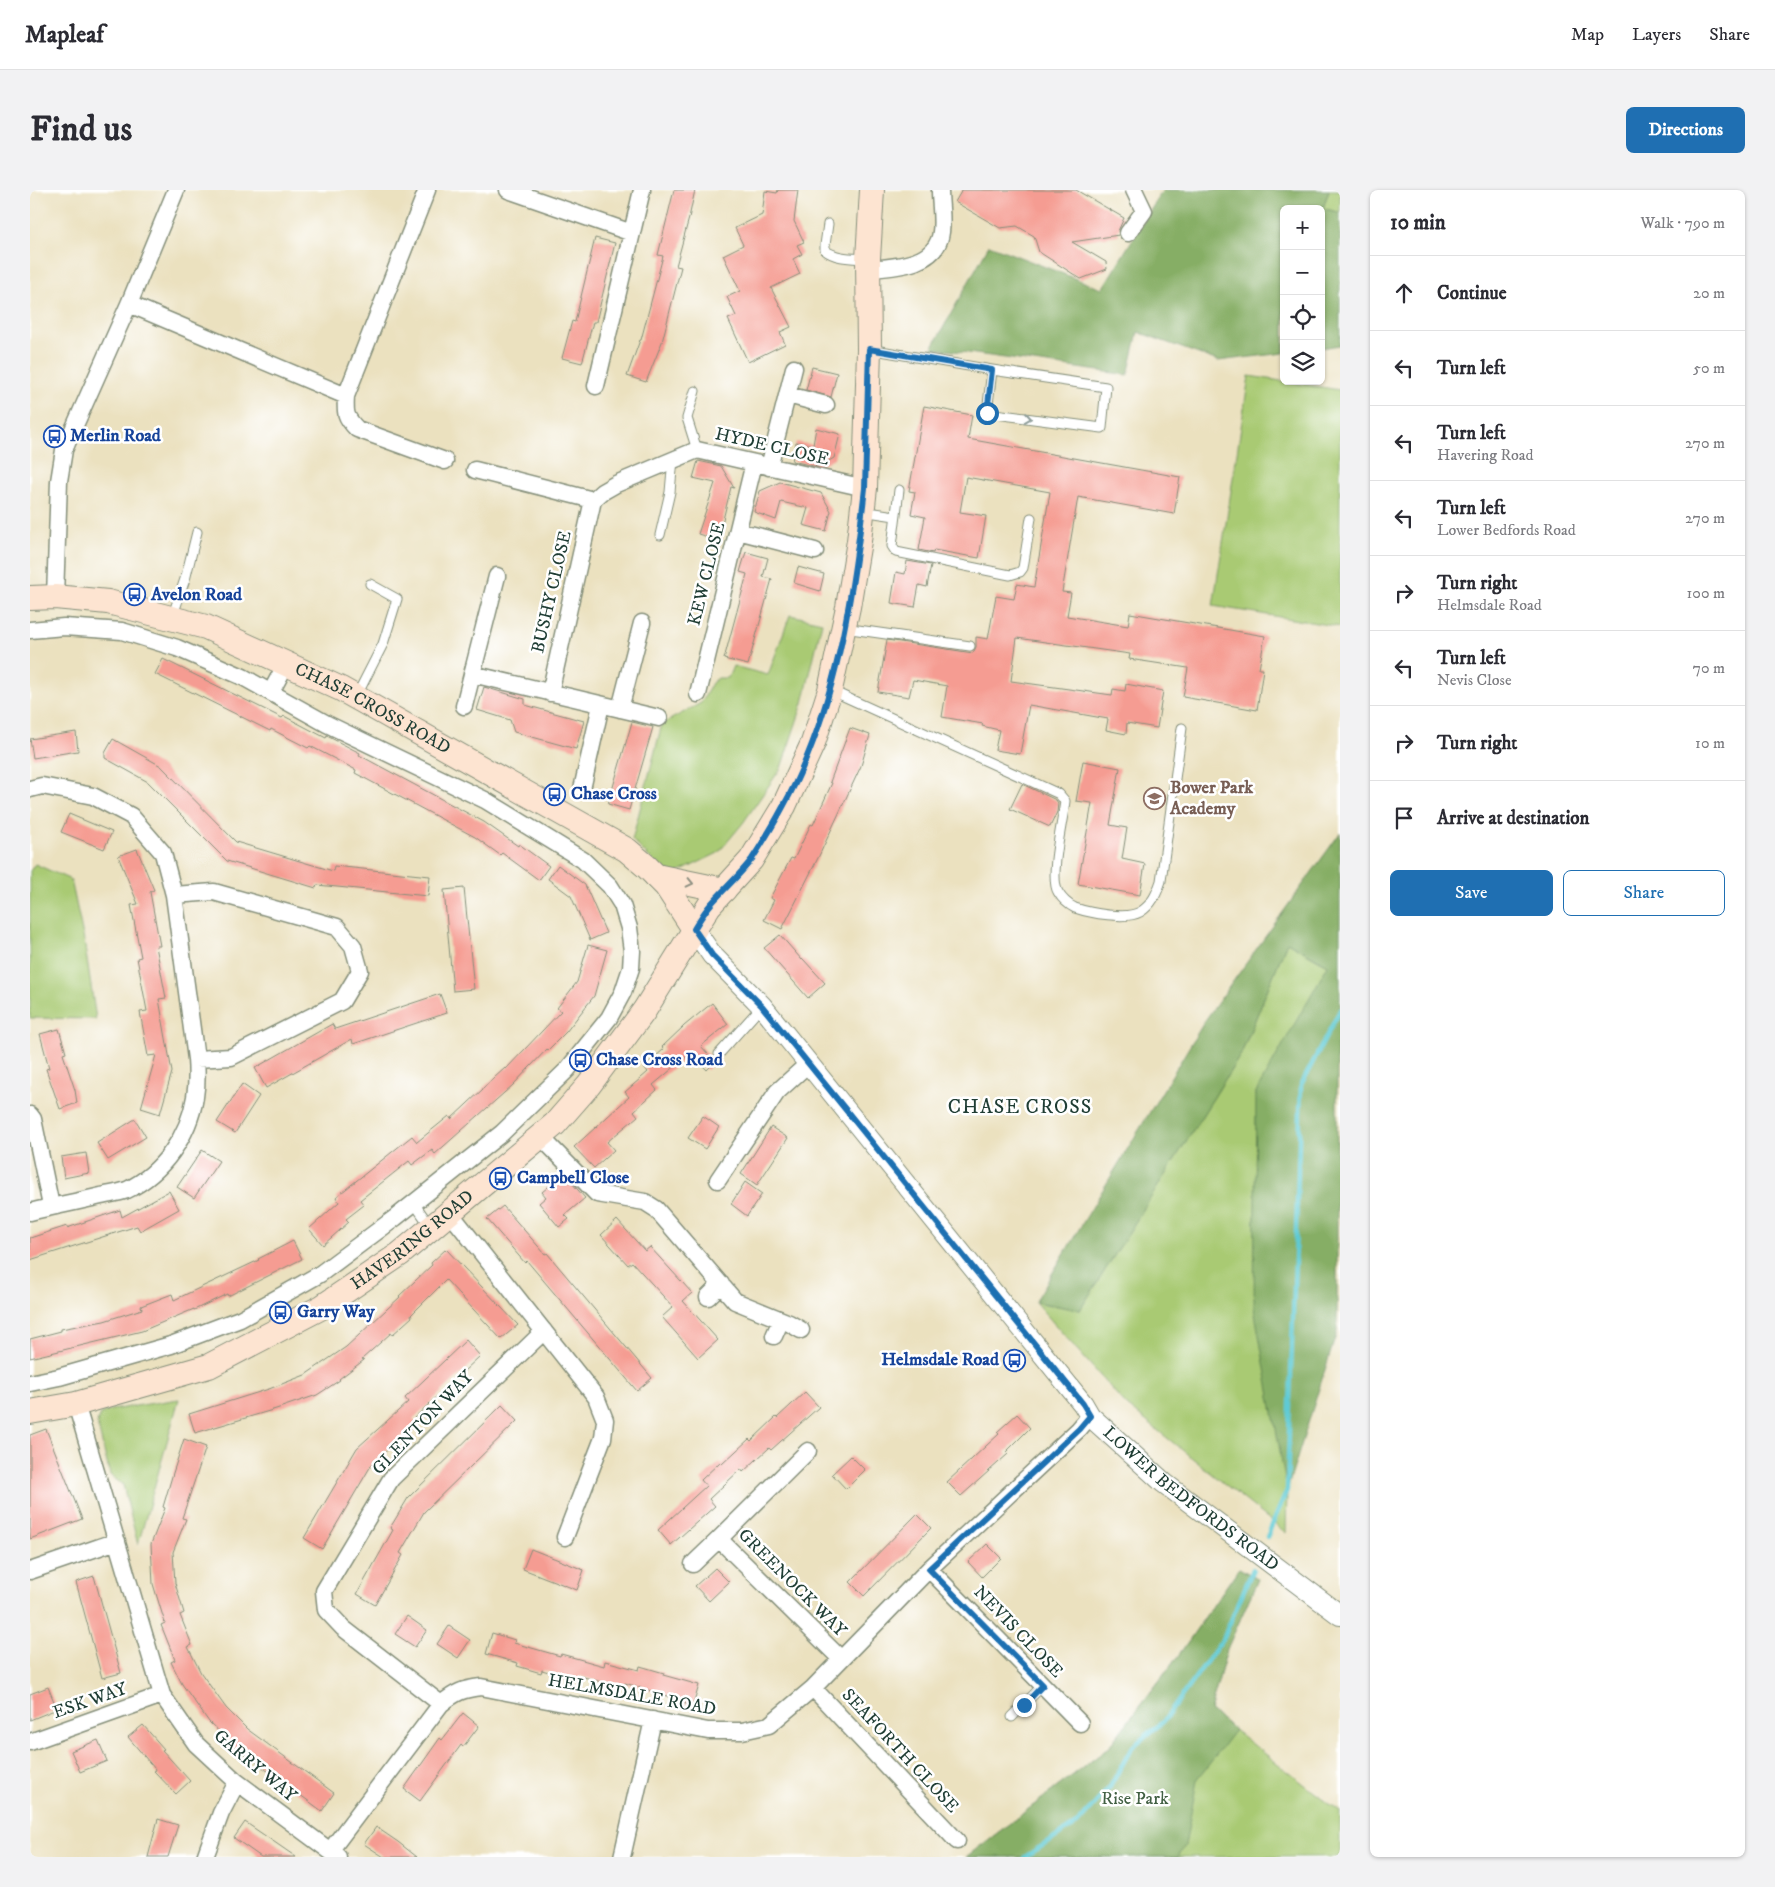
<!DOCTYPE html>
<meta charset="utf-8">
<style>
:root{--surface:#fff;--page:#f2f2f3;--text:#2b2b33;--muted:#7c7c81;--line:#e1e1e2;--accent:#1f6fb2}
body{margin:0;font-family:"IM FELL DW Pica",serif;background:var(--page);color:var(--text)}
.controls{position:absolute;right:15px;top:15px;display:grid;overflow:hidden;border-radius:8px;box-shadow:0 1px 4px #0004}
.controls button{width:45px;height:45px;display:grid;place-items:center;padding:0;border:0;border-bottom:1px solid var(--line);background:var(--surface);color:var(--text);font:25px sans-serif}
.stop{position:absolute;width:15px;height:15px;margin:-11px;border:4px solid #1f6fb2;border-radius:50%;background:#fff}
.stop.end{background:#1f6fb2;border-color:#fff;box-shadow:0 1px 5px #0008}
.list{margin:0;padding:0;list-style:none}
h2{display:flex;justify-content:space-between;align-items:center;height:65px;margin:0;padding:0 20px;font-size:21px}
h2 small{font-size:16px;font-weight:400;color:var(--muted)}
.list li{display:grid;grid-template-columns:32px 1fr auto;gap:15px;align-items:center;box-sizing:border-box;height:75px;padding:0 20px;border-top:1px solid var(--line)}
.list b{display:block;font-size:19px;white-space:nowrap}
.list p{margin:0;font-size:16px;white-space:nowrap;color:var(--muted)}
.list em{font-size:16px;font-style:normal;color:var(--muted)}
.actions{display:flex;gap:10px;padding:15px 20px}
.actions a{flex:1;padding:11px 0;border:1px solid var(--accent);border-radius:8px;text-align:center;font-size:18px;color:var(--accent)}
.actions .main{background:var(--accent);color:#fff}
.icon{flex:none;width:28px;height:28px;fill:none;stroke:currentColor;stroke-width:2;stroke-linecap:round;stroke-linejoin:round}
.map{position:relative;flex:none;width:1310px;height:1667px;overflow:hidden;border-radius:8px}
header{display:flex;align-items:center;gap:30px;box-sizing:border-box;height:70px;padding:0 25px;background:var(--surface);border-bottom:1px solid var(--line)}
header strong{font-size:24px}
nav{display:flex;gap:28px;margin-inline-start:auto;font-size:18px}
.intro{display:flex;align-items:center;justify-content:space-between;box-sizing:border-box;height:120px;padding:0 30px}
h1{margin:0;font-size:35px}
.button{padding:12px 22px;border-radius:8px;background:var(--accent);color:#fff;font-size:18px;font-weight:700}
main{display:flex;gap:30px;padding:0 30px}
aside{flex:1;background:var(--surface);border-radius:8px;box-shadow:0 1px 4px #0004}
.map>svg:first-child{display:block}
</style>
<header>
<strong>Mapleaf</strong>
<nav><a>Map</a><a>Layers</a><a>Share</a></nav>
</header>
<div class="intro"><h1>Find us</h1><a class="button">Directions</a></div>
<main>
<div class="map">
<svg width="1310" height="1667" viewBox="0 0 1310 1667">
<rect width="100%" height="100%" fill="#fff"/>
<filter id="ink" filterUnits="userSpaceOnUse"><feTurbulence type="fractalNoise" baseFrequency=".02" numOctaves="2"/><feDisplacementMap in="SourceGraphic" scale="10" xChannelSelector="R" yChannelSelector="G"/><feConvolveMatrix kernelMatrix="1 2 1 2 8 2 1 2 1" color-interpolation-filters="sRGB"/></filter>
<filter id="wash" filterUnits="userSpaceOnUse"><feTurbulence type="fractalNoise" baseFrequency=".0096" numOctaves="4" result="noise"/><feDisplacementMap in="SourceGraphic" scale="20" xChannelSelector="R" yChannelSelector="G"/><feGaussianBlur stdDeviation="1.12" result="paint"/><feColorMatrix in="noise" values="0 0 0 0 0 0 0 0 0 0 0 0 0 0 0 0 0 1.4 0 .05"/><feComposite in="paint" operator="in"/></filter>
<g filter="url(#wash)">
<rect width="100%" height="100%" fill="#ebe1bf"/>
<path fill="#a9ca73" stroke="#648454" d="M1299,0H1310V23L1293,18Z
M1219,186L1310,200V437L1183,416Z
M760,425L792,432L773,513L751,578L713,633L688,663L639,687L602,650L632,534L671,513L682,493L688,488H698L703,476L738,485Z
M5,674L41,690L54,750L66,829L0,828V681Z
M1257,752L1299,776L1226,903L1257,1300L1256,1343L1096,1215L1005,1112L1050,1120L1211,864Z
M149,1209L108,1355L93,1295L80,1285L67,1233L70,1224L81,1220Z
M1209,1378L1228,1389L1197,1459L1180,1521L1310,1622V1667H936L1077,1559L1146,1469Z"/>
<path fill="#86ae65" stroke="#52764c" d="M1133,0H1299L1293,18L1310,23V155L1291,158V19H1254V163L1188,171L1108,142L1098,185L902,158L959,55L1072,99Z
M1310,643V852L1307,855V1142L1257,1300L1224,1118L1226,902L1298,775L1257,752L1211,864L1050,1120L1005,1112L1176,829Z
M1209,1378L1228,1389L1197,1459L1180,1521L1205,1540L1167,1590L1155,1656L1148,1667H936L1077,1559L1146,1469Z"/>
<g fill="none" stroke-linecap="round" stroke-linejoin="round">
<path stroke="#5ecad4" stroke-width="4.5" d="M1237,1347L1257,1300L1271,895L1310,820
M995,1667L1048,1633L1080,1597L1102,1557L1133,1532L1193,1449L1223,1379"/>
</g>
<g id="blocks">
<path fill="#f59c92" d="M644,0H665L659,28L646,76L651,77L632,152L616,192L597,186L610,150H611L633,66L628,65Z
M748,0H768L764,31L774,52L767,55L772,64L763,69L770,84L741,98L761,137L750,142L755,154L718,172L698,129L706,126L697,107L710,101L693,65L713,55L705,38L732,25L735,1L747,3Z
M932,0H1046L1094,28L1088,41L1089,45L1042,52L1076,72L1077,79L1051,89L1009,62L1004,46L987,36L970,38L925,12Z
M565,48L585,53L566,132H563L552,173L532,168L542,131L545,132Z
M782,177L807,183L801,207L776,200Z
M894,216L942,225L938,249L1150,287L1144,324L1048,307L1032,402L1041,403L1037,426L1098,436L1100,423L1235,446L1229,479H1233L1227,520L1153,507L1158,478L1099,469L1100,464L987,448L981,491L1082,505L1083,499L1095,501L1096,494L1133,501L1127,538L1097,533L1096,544L1076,540L1078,529L999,515L990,564L965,560L969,540L952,536L953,534L912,527L917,496L883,490L879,507L848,502L857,450L943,463L946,457V447L958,449L966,406L984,409L987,394L1004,397L1020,302L936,287L930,322L956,326L949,368L904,360L903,363L889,360L895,327L881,324L885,302L879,301Z
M786,238L810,244L804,268L788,277L762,271L766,252L783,255Z
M668,271L691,276L704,298L701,297L688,350L668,344L685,293L663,288Z
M750,292L791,303L801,321L796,341L773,335L778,318L751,312L746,330L724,322L730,301Z
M716,362L738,368L733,387L742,389L718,475L694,469L717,384L710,382Z
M877,371L901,375L897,397L889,395L885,417L861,413L866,382L875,384Z
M768,377L794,384L790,401L764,393Z
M133,469L252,528L254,526L296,548L297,546L330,563L329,565L454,632L488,656L489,654L519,676L509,690L472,663L470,665L445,647L325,583L326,580L280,556L278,558L241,539L240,541L125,484Z
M454,497L495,509V515L554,531L546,559L484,542L480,530L447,520Z
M602,532L623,537L599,620L578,614Z
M820,538L840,545L831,576L789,666L752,739L734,730L744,710L740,708L761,668L764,669L781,634L783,635L802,593L800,592Z
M46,542L48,561L3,568L0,549Z
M83,549L131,576L206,652L303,681L304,676L400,686L398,706L287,695L286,698L197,671L118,592L75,568V563Z
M1053,571L1090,578L1080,635L1097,638L1092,669L1115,674L1110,705L1048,694L1062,613L1046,611Z
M992,594L1026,610L1028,613L1027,622L1020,637L980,619Z
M39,624L82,642L74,659L31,642Z
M107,659L124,700L120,702L130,756H126L136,808L129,809L142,882L130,924L111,918L126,865L118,866L110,822L117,821L107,768L111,767L101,715L108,714L88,666Z
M528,675L555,695L576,743L560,750L541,706L518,689Z
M434,698L444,799L423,801L414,700Z
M750,745L772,770L773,769L795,793L778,808L734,758Z
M558,755L577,760L564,806L536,842L518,860L517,859L483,895L405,964L402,960L382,975L379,971L330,1010L334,1015L316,1029L319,1032L293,1055L279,1039L309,1012L306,1007L382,946L387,952L419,926L421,929L453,899V898L475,878L476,879L531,821L527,818L547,792Z
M410,804L417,823L323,854L322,849L236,898L225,878L302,834L305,839Z
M682,813L698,834L671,856L685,872L677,880L661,863L623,895L627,900L604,921L608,926L577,952L584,960L564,978L544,957L599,907L595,902L618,882L614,877L634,859L632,857L654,836Z
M29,839L36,863L33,864L45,900L47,913L30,919L16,879L19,878L10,844Z
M212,894L229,906L205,943L187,932Z
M673,926L689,937L675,959L658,948Z
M105,929L116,947L78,970L67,953Z
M741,937L758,948L727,995L711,984Z
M172,960L189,971L164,1008L147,997Z
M56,963L59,983L34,988L31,967Z
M534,984L555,1008L535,1025L539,1029L529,1037L509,1013L516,1007L512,1002Z
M715,992L732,1004L717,1026L701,1014Z
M139,1001L149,1019L110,1041L107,1036L0,1070V1048L37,1036V1038L90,1020L92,1027Z
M473,1016L515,1064L517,1063L622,1188L607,1201L497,1071L495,1073L457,1029Z
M587,1030L615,1061L620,1057L662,1103L653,1111L688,1150L668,1168L632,1127L643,1117L602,1072L598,1075L571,1045Z
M263,1051L272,1069L198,1106L197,1104L164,1120V1119L112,1141L0,1168V1149L31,1141V1139L74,1131L112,1119L111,1116L142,1104L144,1110L229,1070L228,1069Z
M416,1059L488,1135L471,1149L416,1090L381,1125L382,1127L362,1145L361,1143L332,1169L334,1170L309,1189L310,1190L287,1205L246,1219L165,1243L159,1224L239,1199L275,1185L316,1157L370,1107L369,1106L402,1075L401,1073Z
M436,1150L450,1166L383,1229L387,1233L342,1274L292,1359L274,1348L327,1258L378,1212L375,1208Z
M775,1202L789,1217L741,1260L739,1258L713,1282L711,1279L679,1309L685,1316L641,1355L628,1340L676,1296L671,1290L690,1272L692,1274L719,1249L721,1251L746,1227L747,1228Z
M472,1215L487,1231L394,1322L370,1363L373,1365L345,1415L327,1404L363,1340L360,1338L378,1308Z
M987,1224L1000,1238L976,1262L978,1264L931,1306L917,1292L969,1244L967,1242Z
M16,1239L52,1329L0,1349V1245Z
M154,1249L176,1257L152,1328L156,1329L143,1362L145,1393L154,1423L150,1425L162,1455L158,1457L171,1483L196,1518L217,1539L304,1603L292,1621L205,1557L179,1532L152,1494L141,1472L145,1470L131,1435L135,1433L123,1394L121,1354L135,1318L133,1317L143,1283Z
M821,1266L835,1280L816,1299L802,1284Z
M887,1324L901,1338L834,1406L820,1392Z
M957,1354L971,1368L952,1387L938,1372Z
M501,1359L554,1380L547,1400L493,1379Z
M685,1378L699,1392L679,1411L665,1396Z
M64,1386L91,1483L72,1488L46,1392Z
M377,1426L397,1440L385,1457L365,1444Z
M419,1436L440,1450L428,1468L407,1454Z
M462,1443L485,1450L484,1453L530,1466L531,1464L574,1476L575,1471L609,1480L610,1476L634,1483L633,1485L669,1495L663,1516L640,1509V1507L595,1493L593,1498L550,1486L549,1491L512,1480L511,1483L487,1476L488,1473L456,1464Z
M18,1497L27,1519L0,1530V1504Z
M433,1523L449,1536L433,1557L431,1555L390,1611L374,1599L410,1548L412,1550Z
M113,1535L134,1559L132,1560L160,1591L146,1604L124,1581L125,1579L98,1547Z
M68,1550L77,1571L50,1582L41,1561Z
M128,1629L148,1635L138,1667H118Z
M215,1632L237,1647L266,1667H231L204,1648Z
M346,1637L368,1652L387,1667H354L334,1654Z"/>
</g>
</g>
<g filter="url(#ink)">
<use href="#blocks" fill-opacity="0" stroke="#858f7a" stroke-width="1"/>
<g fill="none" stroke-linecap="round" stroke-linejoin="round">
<defs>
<path id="service" d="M798,34L795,55V60C806,69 823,68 837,69
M839,159L962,180L1076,197L1072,238L957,223L962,180
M665,201L657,228L667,260
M869,300L862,356L866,362L980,385L990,382L993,378L1001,328
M832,321L865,326
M630,345L640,302L643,269
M142,428L156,386L167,342
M814,438L940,456
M800,500L1029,604L1035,611C1033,631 1019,687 1028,702C1032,709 1039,715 1045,718C1060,723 1096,730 1110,722C1122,715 1127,703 1131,691L1152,538
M326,507L353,454L367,409L340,394
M689,864L732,816
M384,1013L400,1036
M982,1527L1013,1495"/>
<path id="minor" d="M397,0L316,206C315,223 315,227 327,239L415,271
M478,0L602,43
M1098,43L1114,21L1104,0
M838,79C864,77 907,76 911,42C913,29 910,14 910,0
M99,114L316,206
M566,196L612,0
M758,205L796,215
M739,277L764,178
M445,280L563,310L572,302L586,294L667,260L835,298
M708,341L785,361
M25,407L29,291L34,260L99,114L146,0
M0,440L34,437L92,441L147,458L213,487L297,534L455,610L553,670L580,696L592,715L599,738L602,761L601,778L593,802L579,828L537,880L472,943L365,1028L290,1084L210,1129L141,1155L29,1187L0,1193
M442,484L629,528
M241,502L256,474
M520,503L563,310
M668,504L724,273
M434,516L467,386
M590,519L612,433
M0,599L12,596L63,606L101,626L133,663L144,705L166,869C167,882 167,895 165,907C159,945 133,983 97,1000C89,1003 79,1004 71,1006C47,1012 23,1016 0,1022
M552,599L571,515
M144,705L184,702L307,737L323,756L330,781L312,811L201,867L166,869
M0,925L3,929L21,1016
M511,947L567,1004L615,1012L626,1019L705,1111L759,1133L771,1140
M688,990L747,902L779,873
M420,1023L566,1207L575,1230L573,1248L535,1347
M678,1107L691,1094
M744,1146L751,1130
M46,1214L132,1505L166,1554L207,1592L308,1667
M778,1261L689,1349L811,1469
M663,1374L689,1349
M899,1379L1050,1533
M0,1381L87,1351
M783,1498L927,1651
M411,1514L313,1438L296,1420L294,1401L361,1289L514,1141
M0,1552L132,1505
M300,1661L411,1514C426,1502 433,1499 451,1497L678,1541H712L739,1535L783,1498L899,1379L1049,1239L1060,1226
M175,1667L191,1623L207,1592
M592,1667L623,1530"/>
<g id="tertiary">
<path id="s1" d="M664,739L682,765L732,816L1053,1214L1060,1226L1134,1293L1310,1425"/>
</g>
<g id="secondary">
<path id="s2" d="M0,408L25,407L78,412L176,437L311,499L597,660L617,677L636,696L664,739"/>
<path d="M626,686L694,700"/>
<path id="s3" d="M0,1222L46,1214L179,1176L292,1117L370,1064L525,934L559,895L614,821L679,716L721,670L754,616L783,553L800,500L818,417L829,351L835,298L839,159L838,69L842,0"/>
</g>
</defs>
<use href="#service" stroke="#858f7a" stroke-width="11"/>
<use href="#minor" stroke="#858f7a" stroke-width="19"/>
<use href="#tertiary" stroke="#858f7a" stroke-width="22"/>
<use href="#secondary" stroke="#858f7a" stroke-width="26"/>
<use href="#service" stroke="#fff" stroke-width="9"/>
<use href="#minor" stroke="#fff" stroke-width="16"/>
<use href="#tertiary" stroke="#fff" stroke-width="20"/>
<use href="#secondary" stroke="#fde4d1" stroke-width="24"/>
</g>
<defs><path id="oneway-chevron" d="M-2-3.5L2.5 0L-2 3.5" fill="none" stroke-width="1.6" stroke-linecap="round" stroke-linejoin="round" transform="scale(1.25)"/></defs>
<use stroke="#8f9e9a" href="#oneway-chevron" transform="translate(998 228) rotate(8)"/>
<use stroke="#8e9082" href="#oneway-chevron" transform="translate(660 693) rotate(13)"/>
</g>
<g fill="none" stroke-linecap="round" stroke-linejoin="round" filter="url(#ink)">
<path stroke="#1f6fb2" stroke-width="6" d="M957,223L962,180L839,159L835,298C823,405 806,522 753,617C744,634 733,652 722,669C710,685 694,699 681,714C674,722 669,731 664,739L682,765L732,816L1053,1214L1060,1226L1049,1239L899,1379L1013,1495L994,1515"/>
</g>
<defs>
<symbol id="bus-ring" viewBox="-11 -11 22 22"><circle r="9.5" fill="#fff" stroke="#1a4fb4" stroke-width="1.5"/><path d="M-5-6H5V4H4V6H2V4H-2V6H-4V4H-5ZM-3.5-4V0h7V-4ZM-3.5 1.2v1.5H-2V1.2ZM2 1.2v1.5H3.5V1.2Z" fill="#1a4fb4"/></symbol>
<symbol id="school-ring" viewBox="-11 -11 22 22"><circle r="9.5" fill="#fff" stroke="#8d6e63" stroke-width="1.5"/><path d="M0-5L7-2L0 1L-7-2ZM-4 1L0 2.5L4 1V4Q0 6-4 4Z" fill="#8d6e63"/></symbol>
</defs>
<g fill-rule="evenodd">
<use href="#bus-ring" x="12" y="234" width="25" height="25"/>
<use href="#bus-ring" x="92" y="392" width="25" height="25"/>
<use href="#bus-ring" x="512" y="592" width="25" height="25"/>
<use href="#school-ring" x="1112" y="596" width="25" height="25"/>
<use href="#bus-ring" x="538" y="858" width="25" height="25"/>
<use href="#bus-ring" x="458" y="976" width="25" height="25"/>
<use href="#bus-ring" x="238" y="1110" width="25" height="25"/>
<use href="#bus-ring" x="972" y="1158" width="25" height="25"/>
</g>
<g text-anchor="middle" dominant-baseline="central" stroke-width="5" stroke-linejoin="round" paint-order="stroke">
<g font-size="18" font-weight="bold" fill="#164399" stroke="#fff" text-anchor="start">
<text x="40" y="246">Merlin Road</text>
<text x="121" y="405">Avelon Road</text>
<text x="541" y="604">Chase Cross</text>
<text x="566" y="870">Chase Cross Road</text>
<text x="487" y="988">Campbell Close</text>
<text x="267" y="1122">Garry Way</text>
<text x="969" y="1170" text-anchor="end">Helmsdale Road</text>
</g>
<g font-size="18" fill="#1f3d34" stroke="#fff">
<text transform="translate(742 257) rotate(13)">HYDE CLOSE</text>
<text transform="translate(677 384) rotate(-76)">KEW CLOSE</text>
<text transform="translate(522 402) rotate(-77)">BUSHY CLOSE</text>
<text stroke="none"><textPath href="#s2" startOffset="365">CHASE CROSS ROAD</textPath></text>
<text stroke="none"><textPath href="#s3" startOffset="425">HAVERING ROAD</textPath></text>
<text transform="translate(393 1233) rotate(-46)">GLENTON WAY</text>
<text stroke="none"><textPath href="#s1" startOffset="759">LOWER BEDFORDS ROAD</textPath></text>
<text transform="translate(762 1393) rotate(45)">GREENOCK WAY</text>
<text transform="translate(988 1442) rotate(46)">NEVIS CLOSE</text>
<text transform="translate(602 1505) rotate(10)">HELMSDALE ROAD</text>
<text transform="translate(60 1511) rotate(-19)">ESK WAY</text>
<text transform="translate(870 1561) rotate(47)">SEAFORTH CLOSE</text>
<text transform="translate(225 1576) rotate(40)">GARRY WAY</text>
</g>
<g font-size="18" font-weight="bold" fill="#785e54" stroke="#fff" text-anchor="start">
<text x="1140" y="598">Bower Park<tspan x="1140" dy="21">Academy</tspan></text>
</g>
<g font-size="18" fill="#426044" stroke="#fff">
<text x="1105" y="1609">Rise Park</text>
</g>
<g font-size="20" letter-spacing="1" fill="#1f3d34" stroke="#fff">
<text x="990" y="917">CHASE CROSS</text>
</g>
</g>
</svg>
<div class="controls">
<button>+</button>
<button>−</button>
<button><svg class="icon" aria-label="locate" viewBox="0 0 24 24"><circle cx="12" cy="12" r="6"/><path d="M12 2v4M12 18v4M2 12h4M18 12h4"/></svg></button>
<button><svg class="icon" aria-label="layers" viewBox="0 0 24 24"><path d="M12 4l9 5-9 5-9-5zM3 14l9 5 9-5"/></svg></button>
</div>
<div class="stop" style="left:957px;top:223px"></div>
<div class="stop end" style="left:994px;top:1515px"></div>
</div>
<aside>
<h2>10 min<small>Walk · 790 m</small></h2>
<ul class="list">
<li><svg class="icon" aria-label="ahead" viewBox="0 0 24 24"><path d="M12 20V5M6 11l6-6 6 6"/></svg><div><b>Continue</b></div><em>20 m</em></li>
<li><svg class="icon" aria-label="left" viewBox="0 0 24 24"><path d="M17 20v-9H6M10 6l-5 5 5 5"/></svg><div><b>Turn left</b></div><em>50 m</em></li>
<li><svg class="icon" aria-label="left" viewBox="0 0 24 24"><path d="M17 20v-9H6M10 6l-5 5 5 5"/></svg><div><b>Turn left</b><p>Havering Road</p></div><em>270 m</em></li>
<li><svg class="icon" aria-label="left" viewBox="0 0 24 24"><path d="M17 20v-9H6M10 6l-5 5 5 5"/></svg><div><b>Turn left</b><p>Lower Bedfords Road</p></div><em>270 m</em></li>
<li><svg class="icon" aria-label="right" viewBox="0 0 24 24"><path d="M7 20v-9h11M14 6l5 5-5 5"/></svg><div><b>Turn right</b><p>Helmsdale Road</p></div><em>100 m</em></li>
<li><svg class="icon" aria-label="left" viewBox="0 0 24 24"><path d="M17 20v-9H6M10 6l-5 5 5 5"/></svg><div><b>Turn left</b><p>Nevis Close</p></div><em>70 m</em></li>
<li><svg class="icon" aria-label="right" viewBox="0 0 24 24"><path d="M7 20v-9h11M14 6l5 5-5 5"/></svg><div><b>Turn right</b></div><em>10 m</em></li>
<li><svg class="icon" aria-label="arrive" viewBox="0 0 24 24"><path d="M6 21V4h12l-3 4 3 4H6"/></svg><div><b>Arrive at destination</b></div></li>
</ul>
<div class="actions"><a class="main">Save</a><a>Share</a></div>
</aside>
</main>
